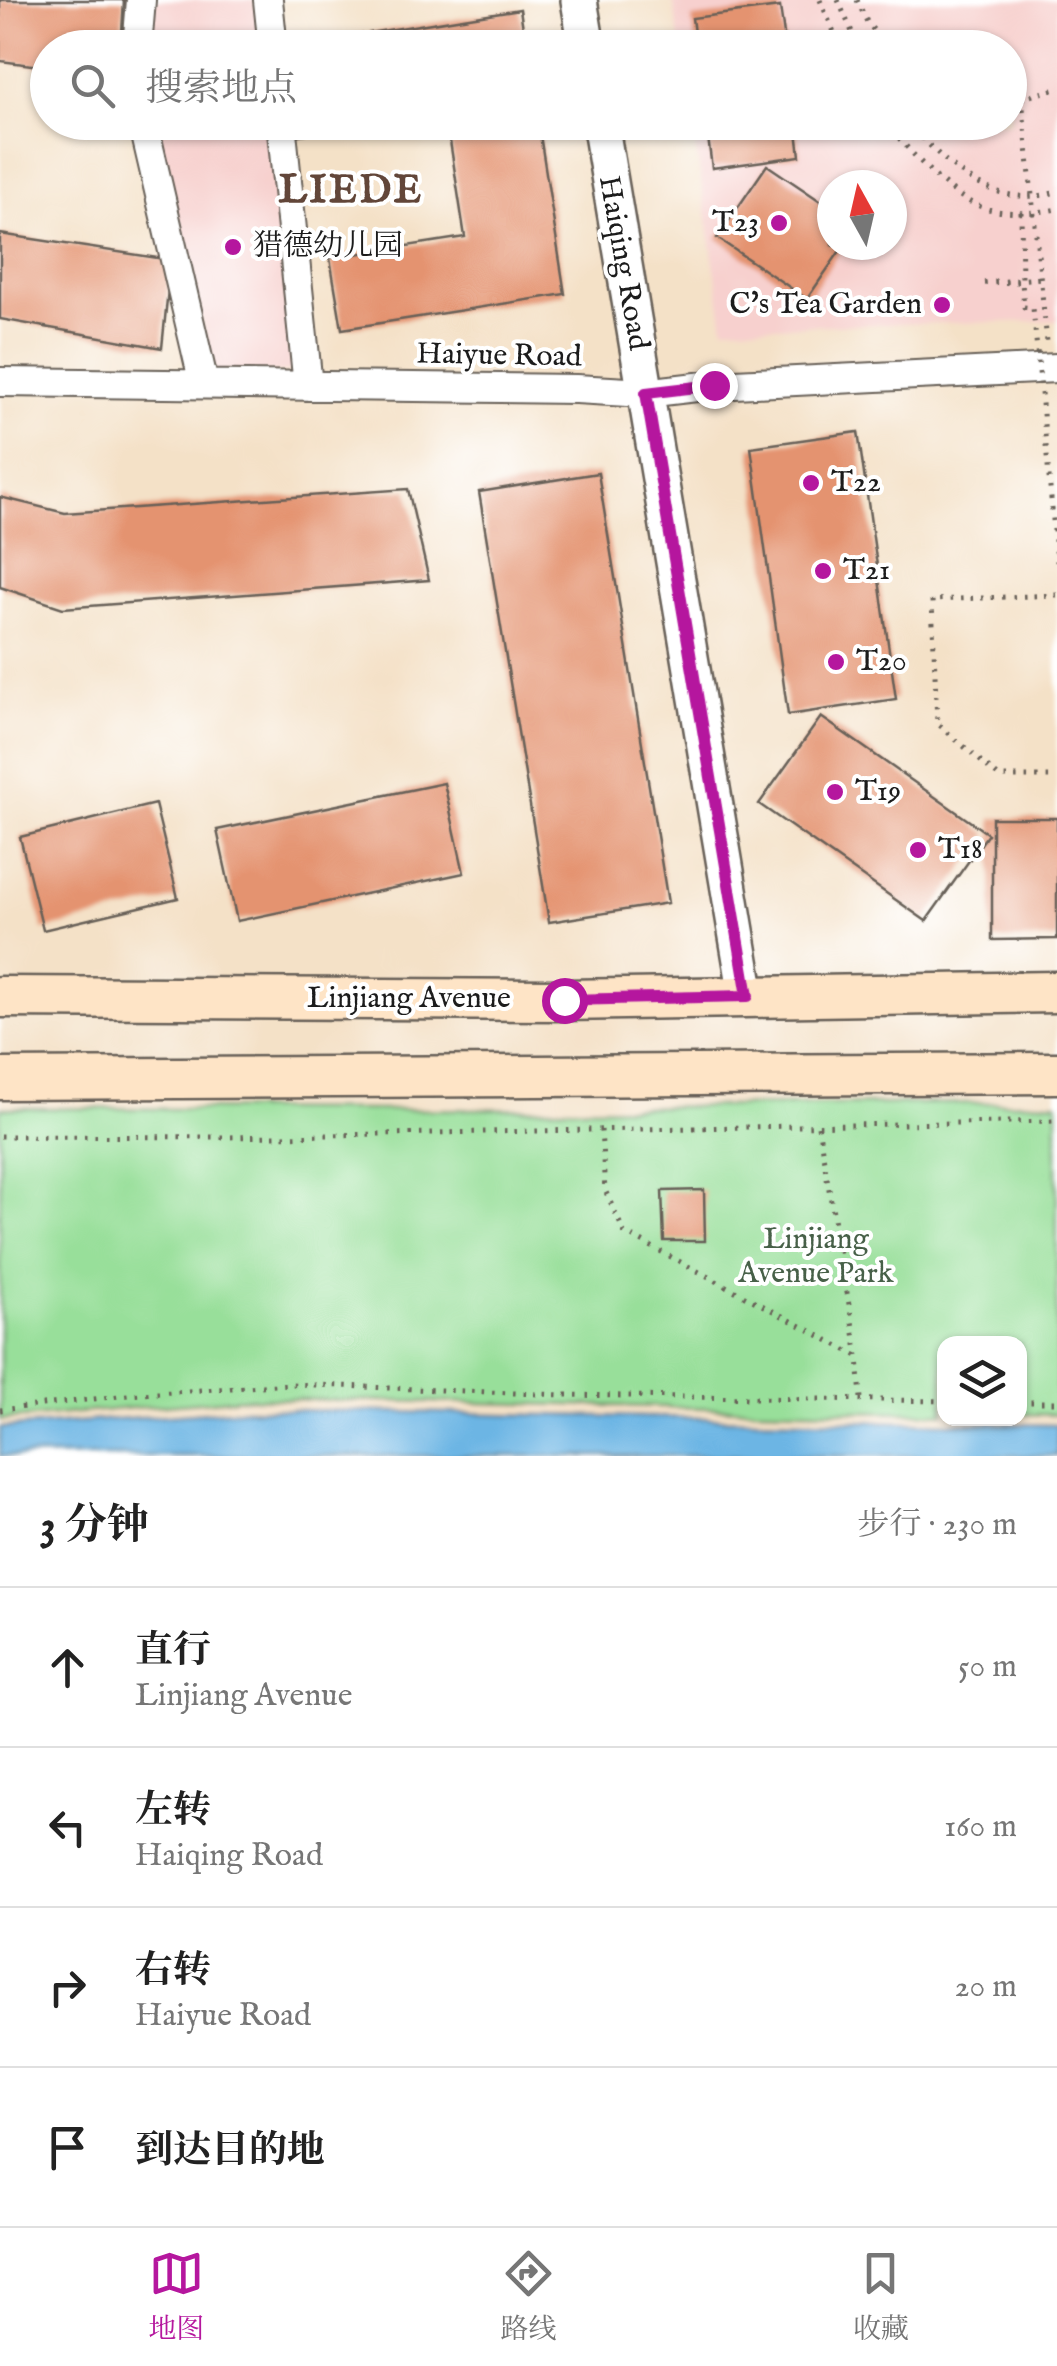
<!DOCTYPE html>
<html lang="zh">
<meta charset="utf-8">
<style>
:root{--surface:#fff;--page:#f2f2f2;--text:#222;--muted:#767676;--line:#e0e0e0;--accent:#b5179e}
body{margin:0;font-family:"IM FELL English","Noto Serif SC",serif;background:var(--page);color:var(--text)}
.controls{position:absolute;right:30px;bottom:30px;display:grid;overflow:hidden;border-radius:20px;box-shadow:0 2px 8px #0004}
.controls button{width:90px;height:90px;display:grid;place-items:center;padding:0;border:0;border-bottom:2px solid var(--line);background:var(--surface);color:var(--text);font:50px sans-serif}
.compass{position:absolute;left:817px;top:170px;width:90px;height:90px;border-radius:50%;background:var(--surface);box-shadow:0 2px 8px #0004;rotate:352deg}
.stop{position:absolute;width:30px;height:30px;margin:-22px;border:8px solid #b5179e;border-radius:50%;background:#fff}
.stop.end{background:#b5179e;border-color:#fff;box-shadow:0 2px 10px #0008}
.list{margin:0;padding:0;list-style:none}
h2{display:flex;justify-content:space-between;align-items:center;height:130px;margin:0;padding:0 40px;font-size:42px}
h2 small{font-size:32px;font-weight:400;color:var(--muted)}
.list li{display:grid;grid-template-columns:65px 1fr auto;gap:30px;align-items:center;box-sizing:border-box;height:160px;padding:0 40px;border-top:2px solid var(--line)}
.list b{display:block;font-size:38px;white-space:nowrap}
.list p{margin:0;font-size:32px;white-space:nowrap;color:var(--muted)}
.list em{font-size:32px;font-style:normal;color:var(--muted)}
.icon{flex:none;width:55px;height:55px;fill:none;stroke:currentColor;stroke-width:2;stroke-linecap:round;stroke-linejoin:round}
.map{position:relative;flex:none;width:1057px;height:1456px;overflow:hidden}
.search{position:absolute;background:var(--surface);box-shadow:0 2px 8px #0004;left:30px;right:30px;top:30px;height:110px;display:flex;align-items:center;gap:25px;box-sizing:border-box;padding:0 35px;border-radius:55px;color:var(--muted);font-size:38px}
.sheet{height:770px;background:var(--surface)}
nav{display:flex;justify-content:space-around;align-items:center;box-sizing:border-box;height:140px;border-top:2px solid var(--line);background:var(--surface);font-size:28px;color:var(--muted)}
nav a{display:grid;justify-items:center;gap:5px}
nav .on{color:var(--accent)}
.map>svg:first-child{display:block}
</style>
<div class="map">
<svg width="1057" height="1456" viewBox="0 0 1057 1456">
<rect width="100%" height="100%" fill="#fff"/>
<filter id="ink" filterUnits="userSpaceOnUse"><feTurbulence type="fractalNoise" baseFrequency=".01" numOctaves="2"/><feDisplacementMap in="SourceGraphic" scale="20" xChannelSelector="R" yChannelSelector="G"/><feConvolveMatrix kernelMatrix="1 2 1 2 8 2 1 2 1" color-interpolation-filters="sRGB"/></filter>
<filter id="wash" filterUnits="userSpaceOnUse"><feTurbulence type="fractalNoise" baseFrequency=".0048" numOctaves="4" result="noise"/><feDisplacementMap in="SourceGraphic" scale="40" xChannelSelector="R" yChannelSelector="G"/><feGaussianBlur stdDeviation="2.25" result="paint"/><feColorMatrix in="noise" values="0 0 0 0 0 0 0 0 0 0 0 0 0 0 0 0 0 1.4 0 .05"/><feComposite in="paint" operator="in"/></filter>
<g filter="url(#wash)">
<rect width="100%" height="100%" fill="#f4e1c7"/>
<path fill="#f7d0ce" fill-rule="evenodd" d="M152,0H258L262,47L149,48Z
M673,0H1057V321L724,327L692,123L1010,122V48L680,47ZM832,185H892V245H832Z
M155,123H270L294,372L214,374Z"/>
<path fill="#98df9a" stroke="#5a7e5b" stroke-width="2.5" d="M1057,1102V1415L1020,1414V1344H944V1413L244,1398L0,1420V1108L388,1110Z"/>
<path fill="#6cb5e4" stroke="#446880" stroke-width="2.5" d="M246,1409L1057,1425V1456H0V1428Z"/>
<g id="blocks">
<path fill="#e4936f" d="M0,0H124L121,48H48V67L0,61Z
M780,7L786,48H696L692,18Z
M520,9L526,48H293V45Z
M296,122H365V125L299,135Z
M447,122H538L565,294L342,329L330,258L465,237Z
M706,122H796L800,156L712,168Z
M767,165L832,209V245H844L807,299L717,238Z
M0,234L171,260L162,348L0,319Z
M858,432L896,699L788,715L751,447Z
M598,473L668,903L549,922L479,492Z
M408,489L429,580L63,608L0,587V497L65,513Z
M821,717L988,834L926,921L759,804Z
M444,783L464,873L237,921L217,830Z
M155,804L178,898L43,930L20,837Z
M992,818H1057V939L992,940Z
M704,1190L705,1241H664L662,1191Z"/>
</g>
</g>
<g filter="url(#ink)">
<use href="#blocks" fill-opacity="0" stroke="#686158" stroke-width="2.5"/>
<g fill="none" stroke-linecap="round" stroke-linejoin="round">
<defs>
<path id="minor" d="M268,0L273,48
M137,48L141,0
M143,122L204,384
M281,122L308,386
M0,382L576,389L645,393L714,385L1057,368"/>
<path id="tertiary" d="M579,0L587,48
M600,122L747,996"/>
<path id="secondary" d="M0,997L564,1000L1057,992
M0,1079L1057,1073"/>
</defs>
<use href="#minor" stroke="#686158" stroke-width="32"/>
<use href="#tertiary" stroke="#686158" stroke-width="40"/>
<use href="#secondary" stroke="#686158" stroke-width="45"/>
<path stroke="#686158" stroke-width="5" stroke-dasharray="2.5 8" stroke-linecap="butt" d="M820,0L841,48
M838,0L859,48
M857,0L867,22L888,48
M1010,98H1022L1057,89
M1022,98L1047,342
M908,122C949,168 992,210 1057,192
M984,283L1041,278
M1057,595L932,600L937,723L999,777H1057
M818,1126L858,1356L861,1399
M601,1130L605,1190L624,1232L858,1356
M0,1136L225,1137L1057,1121
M1020,1402H1057
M0,1410L128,1395L291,1384L563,1395L944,1401"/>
<use href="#minor" stroke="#fff" stroke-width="28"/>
<use href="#tertiary" stroke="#fff" stroke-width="35"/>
<use href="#secondary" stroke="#fee4c6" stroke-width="40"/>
<path stroke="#686158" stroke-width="5" stroke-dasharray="2.5 8" stroke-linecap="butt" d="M886,122C906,148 948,195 979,206C1002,215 1033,214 1057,209
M1021,212L1022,282
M984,283L1022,282L1024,307L1033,308L1057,562"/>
</g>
</g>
<g fill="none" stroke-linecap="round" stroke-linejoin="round" filter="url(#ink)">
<path stroke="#b5179e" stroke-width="12" d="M564,1000L748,996L646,393L714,385"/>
</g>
<g fill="#b5179e" stroke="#fff" stroke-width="4">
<circle cx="779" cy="223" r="10"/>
<circle cx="233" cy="247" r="10"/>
<circle cx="942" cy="305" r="10"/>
<circle cx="811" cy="483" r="10"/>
<circle cx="823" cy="571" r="10"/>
<circle cx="836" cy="662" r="10"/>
<circle cx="835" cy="792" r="10"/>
<circle cx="918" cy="850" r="10"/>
</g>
<g text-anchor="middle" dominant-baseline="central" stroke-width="8" stroke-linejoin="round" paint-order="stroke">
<g font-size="30" fill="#1c1c1c" stroke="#fff" text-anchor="start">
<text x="759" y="223" text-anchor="end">T23</text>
<text x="253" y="247">猎德幼儿园</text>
<text x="922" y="305" text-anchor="end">C's Tea Garden</text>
<text x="831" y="483">T22</text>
<text x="843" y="571">T21</text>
<text x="856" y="662">T20</text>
<text x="855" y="792">T19</text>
<text x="938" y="850">T18</text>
</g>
<g font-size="30" fill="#1c1c1c" stroke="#fff">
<text transform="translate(623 263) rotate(80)">Haiqing Road</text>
<text transform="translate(499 356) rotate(1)">Haiyue Road</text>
<text x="409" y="999">Linjiang Avenue</text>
</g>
<g font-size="30" fill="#476048" stroke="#fff">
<text x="816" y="1240">Linjiang<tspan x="816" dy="34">Avenue Park</tspan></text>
</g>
<g font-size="40" font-weight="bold" letter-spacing="2.5" fill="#624639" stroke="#fff">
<text x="351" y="191">LIEDE</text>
</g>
</g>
</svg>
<div class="controls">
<button><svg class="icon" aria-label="layers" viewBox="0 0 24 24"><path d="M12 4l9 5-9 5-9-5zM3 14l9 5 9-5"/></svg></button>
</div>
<svg class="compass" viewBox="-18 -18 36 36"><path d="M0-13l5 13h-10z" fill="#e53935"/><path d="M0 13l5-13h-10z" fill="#767676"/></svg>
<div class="stop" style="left:564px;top:1000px"></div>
<div class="stop end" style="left:714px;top:385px"></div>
<div class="search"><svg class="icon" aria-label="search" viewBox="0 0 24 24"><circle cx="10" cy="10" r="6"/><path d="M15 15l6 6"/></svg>搜索地点</div>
</div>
<section class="sheet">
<h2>3 分钟<small>步行 · 230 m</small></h2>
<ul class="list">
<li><svg class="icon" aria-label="ahead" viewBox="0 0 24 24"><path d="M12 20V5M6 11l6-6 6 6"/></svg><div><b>直行</b><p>Linjiang Avenue</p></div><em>50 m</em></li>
<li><svg class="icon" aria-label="left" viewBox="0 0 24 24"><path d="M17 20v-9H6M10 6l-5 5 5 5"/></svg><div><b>左转</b><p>Haiqing Road</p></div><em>160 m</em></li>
<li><svg class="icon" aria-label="right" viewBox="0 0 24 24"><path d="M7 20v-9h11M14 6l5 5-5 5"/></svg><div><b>右转</b><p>Haiyue Road</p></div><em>20 m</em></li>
<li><svg class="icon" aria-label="arrive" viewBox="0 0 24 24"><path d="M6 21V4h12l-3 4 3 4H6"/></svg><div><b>到达目的地</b></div></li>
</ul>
</section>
<nav>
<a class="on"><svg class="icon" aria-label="map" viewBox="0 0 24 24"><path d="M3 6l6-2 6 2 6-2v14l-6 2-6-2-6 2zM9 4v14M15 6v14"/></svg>地图</a>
<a><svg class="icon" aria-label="directions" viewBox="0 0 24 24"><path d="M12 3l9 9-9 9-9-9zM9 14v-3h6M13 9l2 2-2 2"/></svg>路线</a>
<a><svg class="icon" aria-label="saved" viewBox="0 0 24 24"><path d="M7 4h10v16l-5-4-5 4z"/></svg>收藏</a>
</nav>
